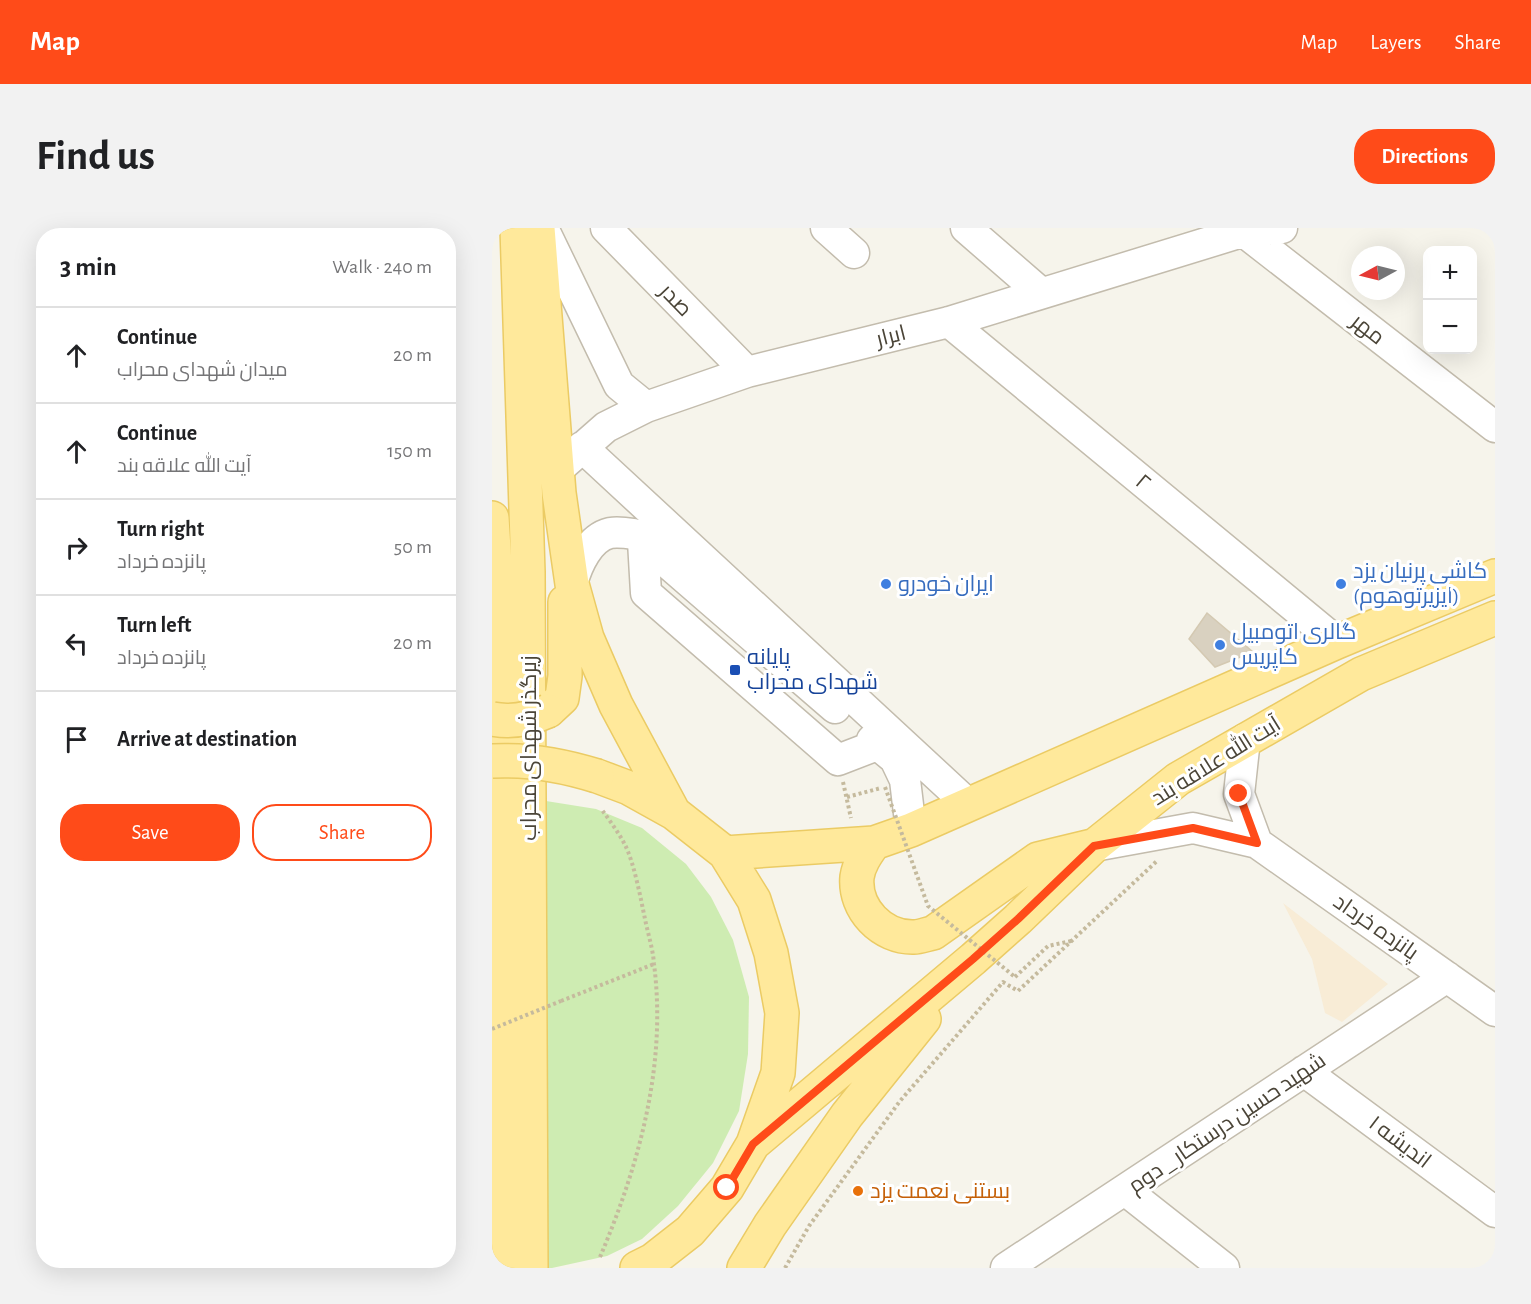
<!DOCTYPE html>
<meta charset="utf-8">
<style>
:root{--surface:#fff;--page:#f2f2f2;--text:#202124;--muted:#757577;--line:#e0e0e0;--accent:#ff4b19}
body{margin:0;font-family:"Alegreya Sans",Cairo,sans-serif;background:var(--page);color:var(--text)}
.controls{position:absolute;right:18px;top:18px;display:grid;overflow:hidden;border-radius:12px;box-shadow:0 6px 24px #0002}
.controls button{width:54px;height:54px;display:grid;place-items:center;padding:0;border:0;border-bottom:2px solid var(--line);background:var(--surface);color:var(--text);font:30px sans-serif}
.compass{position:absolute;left:859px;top:18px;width:54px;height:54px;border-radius:50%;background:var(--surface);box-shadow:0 6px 24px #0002;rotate:263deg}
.stop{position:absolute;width:18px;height:18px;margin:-14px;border:4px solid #ff4b19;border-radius:50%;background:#fff}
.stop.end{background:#ff4b19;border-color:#fff;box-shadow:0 2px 6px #0008}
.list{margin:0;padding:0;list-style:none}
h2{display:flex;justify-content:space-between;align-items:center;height:78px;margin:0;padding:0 24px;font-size:26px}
h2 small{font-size:20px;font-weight:400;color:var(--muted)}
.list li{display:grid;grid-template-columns:39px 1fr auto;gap:18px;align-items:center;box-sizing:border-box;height:96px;padding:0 24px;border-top:2px solid var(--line)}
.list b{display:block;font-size:22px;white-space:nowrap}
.list p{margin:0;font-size:20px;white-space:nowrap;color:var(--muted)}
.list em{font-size:20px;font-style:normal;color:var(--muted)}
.actions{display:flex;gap:12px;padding:18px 24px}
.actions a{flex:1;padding:14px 0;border:2px solid var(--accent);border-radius:24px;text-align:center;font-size:21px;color:var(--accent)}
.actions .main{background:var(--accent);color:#fff}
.icon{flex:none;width:33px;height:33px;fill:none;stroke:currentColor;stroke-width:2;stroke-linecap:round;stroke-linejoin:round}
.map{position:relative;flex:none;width:1003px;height:1040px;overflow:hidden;border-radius:24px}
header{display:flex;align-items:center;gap:36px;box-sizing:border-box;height:84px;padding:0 30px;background:var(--accent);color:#fff}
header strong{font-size:28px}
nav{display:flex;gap:33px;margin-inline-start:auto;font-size:21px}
.intro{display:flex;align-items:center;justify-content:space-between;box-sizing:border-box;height:144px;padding:0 36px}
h1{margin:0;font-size:42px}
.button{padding:15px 27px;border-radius:24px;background:var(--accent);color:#fff;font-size:21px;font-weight:700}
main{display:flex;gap:36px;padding:0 36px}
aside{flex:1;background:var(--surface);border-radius:24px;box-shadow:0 6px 24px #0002}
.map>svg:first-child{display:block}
</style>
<header>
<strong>Map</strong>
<nav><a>Map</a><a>Layers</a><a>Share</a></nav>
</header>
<div class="intro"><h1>Find us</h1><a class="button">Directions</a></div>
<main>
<aside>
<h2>3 min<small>Walk · 240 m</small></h2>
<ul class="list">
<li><svg class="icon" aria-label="ahead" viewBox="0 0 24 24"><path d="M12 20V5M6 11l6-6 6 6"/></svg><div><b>Continue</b><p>میدان شهدای محراب</p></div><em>20 m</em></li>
<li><svg class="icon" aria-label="ahead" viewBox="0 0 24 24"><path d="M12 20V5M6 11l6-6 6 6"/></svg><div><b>Continue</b><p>آیت الله علاقه بند</p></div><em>150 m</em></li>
<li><svg class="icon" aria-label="right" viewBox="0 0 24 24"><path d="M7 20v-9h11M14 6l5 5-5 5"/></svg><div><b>Turn right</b><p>پانزده خرداد</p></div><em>50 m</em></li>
<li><svg class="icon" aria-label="left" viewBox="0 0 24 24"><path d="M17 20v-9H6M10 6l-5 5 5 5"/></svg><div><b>Turn left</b><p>پانزده خرداد</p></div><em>20 m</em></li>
<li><svg class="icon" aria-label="arrive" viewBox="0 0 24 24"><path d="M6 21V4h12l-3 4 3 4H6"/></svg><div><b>Arrive at destination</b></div></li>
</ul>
<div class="actions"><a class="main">Save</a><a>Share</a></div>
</aside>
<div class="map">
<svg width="1003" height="1040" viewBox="0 0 1003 1040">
<rect width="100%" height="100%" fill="#f6f4eb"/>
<path fill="#f8ecd6" d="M791,675L896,756L850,794L833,785L820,731Z"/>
<path fill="#ceecb2" d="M54,573L104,581L150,600L194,636L219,669L241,712L257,769L256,826L247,883L221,935L186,978L150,1011L115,1028L60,1040H54Z"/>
<path fill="#d9d1c0" stroke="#d4c9b2" stroke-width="1.5" d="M715,385L761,424L723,439L697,411Z"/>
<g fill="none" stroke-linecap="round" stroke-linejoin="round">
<defs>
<path id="minor" d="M51,0L127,157L154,179
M114,0L255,144
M334,0L362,25
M474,0L549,65
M747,0L1003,199
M457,94L845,414
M90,219L477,577
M65,242L114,199L154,179L255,144L457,94L750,4L790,0
M151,313L154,365L346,532L385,517
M80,356C85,337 97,310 118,305C125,304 135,305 142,306L343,480
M753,511L747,566L765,615
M380,512L403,531L413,552L419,602
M602,618L701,600L765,615L1003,783
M812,843L1003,984
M633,962L732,1040
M514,1040L955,749"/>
<path id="major" d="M25,0L36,344L39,1040
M46,0L67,265L80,356L95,410L124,477L182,585
M0,290L4,352L7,1040
M56,483L70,470L73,448V374
M105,548L137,560L182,585L233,625L262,672L279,725L290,785L286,845L261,916L235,960L198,1003L161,1032L145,1040
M382,615C374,626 367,636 365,649C362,681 390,710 422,709C428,709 435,706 441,705L546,631L600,618
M233,625L382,615L419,602L845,414L1003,348
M261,916L481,731L526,691L602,618L686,551L869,446L1003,390
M252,1040L278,997L355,887L432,791"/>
</defs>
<use href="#minor" stroke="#c3bcad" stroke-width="33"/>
<use href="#major" stroke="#ebcb64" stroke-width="36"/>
<path stroke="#c5ba9d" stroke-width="4" stroke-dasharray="3 3" stroke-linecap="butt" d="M351,554L359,590
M355,569L389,560
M523,749L556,718L579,713
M69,773L162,736
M108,1029C147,937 175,837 162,736C161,721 156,706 153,691C149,672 142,634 133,617C127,605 118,593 110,582
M293,1040L317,998L408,873L511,754L526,763L666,632"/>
<use href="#minor" stroke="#fff" stroke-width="30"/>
<use href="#major" stroke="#ffe99b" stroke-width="33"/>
<defs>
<path id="major-bridge" d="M0,491C20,495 38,491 56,483
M0,533C37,531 70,537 105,548"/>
</defs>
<use href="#major-bridge" stroke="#ebcb64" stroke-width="36" stroke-linecap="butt"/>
<path stroke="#c5ba9d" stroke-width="4" stroke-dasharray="3 3" stroke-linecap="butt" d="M393,559L436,678L523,749
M0,801L69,773"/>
<use href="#major-bridge" stroke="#ffe99b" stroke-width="33"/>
</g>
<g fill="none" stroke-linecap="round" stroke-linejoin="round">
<path stroke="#ff4b19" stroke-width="8" d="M235,960L261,916L481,731L526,691L602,618L701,600L765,615L747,566"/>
</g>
<g fill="#3f7fe0" stroke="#fff" stroke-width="2">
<circle cx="394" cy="356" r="6"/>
<circle cx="849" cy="356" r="6"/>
<circle cx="728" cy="417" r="6"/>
</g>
<rect fill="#1a4fb4" stroke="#fff" stroke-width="2" x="237" y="436" width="12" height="12" rx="3"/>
<circle fill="#e8710a" stroke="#fff" stroke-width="2" cx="366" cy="963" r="6"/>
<g text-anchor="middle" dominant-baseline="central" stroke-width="6" stroke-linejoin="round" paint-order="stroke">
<g font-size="22" fill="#4b4538" stroke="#fff">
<text transform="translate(184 72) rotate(46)">صدر</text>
<text transform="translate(876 101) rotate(38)">مهر</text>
<text transform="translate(399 108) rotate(-14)">ابرار</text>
<text transform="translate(651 254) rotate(40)">۲</text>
<text transform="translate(37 520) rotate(-90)">زیرگذر شهدای محراب</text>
<text transform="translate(724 533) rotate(-32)">آیت الله علاقه بند</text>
<text transform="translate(884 699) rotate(35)">پانزده خرداد</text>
<text transform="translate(735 895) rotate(-34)">شهید حسین درستکار _ دوم</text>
<text transform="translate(908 914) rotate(37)">اندیشه ۱</text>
</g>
<g font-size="22" fill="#366cbe" stroke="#fff" text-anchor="start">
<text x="861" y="343">کاشی پرنیان یزد<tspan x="861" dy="25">(ایزیرتوهوم)</tspan></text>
<text x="406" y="356">ایران خودرو</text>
<text x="740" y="404">گالری اتومبیل<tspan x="740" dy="25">کاپریس</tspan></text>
</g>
<g font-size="22" fill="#164399" stroke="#fff" text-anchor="start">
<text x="255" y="429">پایانه<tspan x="255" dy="25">شهدای محراب</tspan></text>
</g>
<g font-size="22" fill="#c56008" stroke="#fff" text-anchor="start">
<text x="378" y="963">بستنی نعمت یزد</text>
</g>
</g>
</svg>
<div class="controls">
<button>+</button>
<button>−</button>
</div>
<svg class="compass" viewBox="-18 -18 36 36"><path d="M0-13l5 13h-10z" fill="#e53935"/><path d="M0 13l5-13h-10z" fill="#757577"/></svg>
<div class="stop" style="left:235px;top:960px"></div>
<div class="stop end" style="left:747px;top:566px"></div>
</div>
</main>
